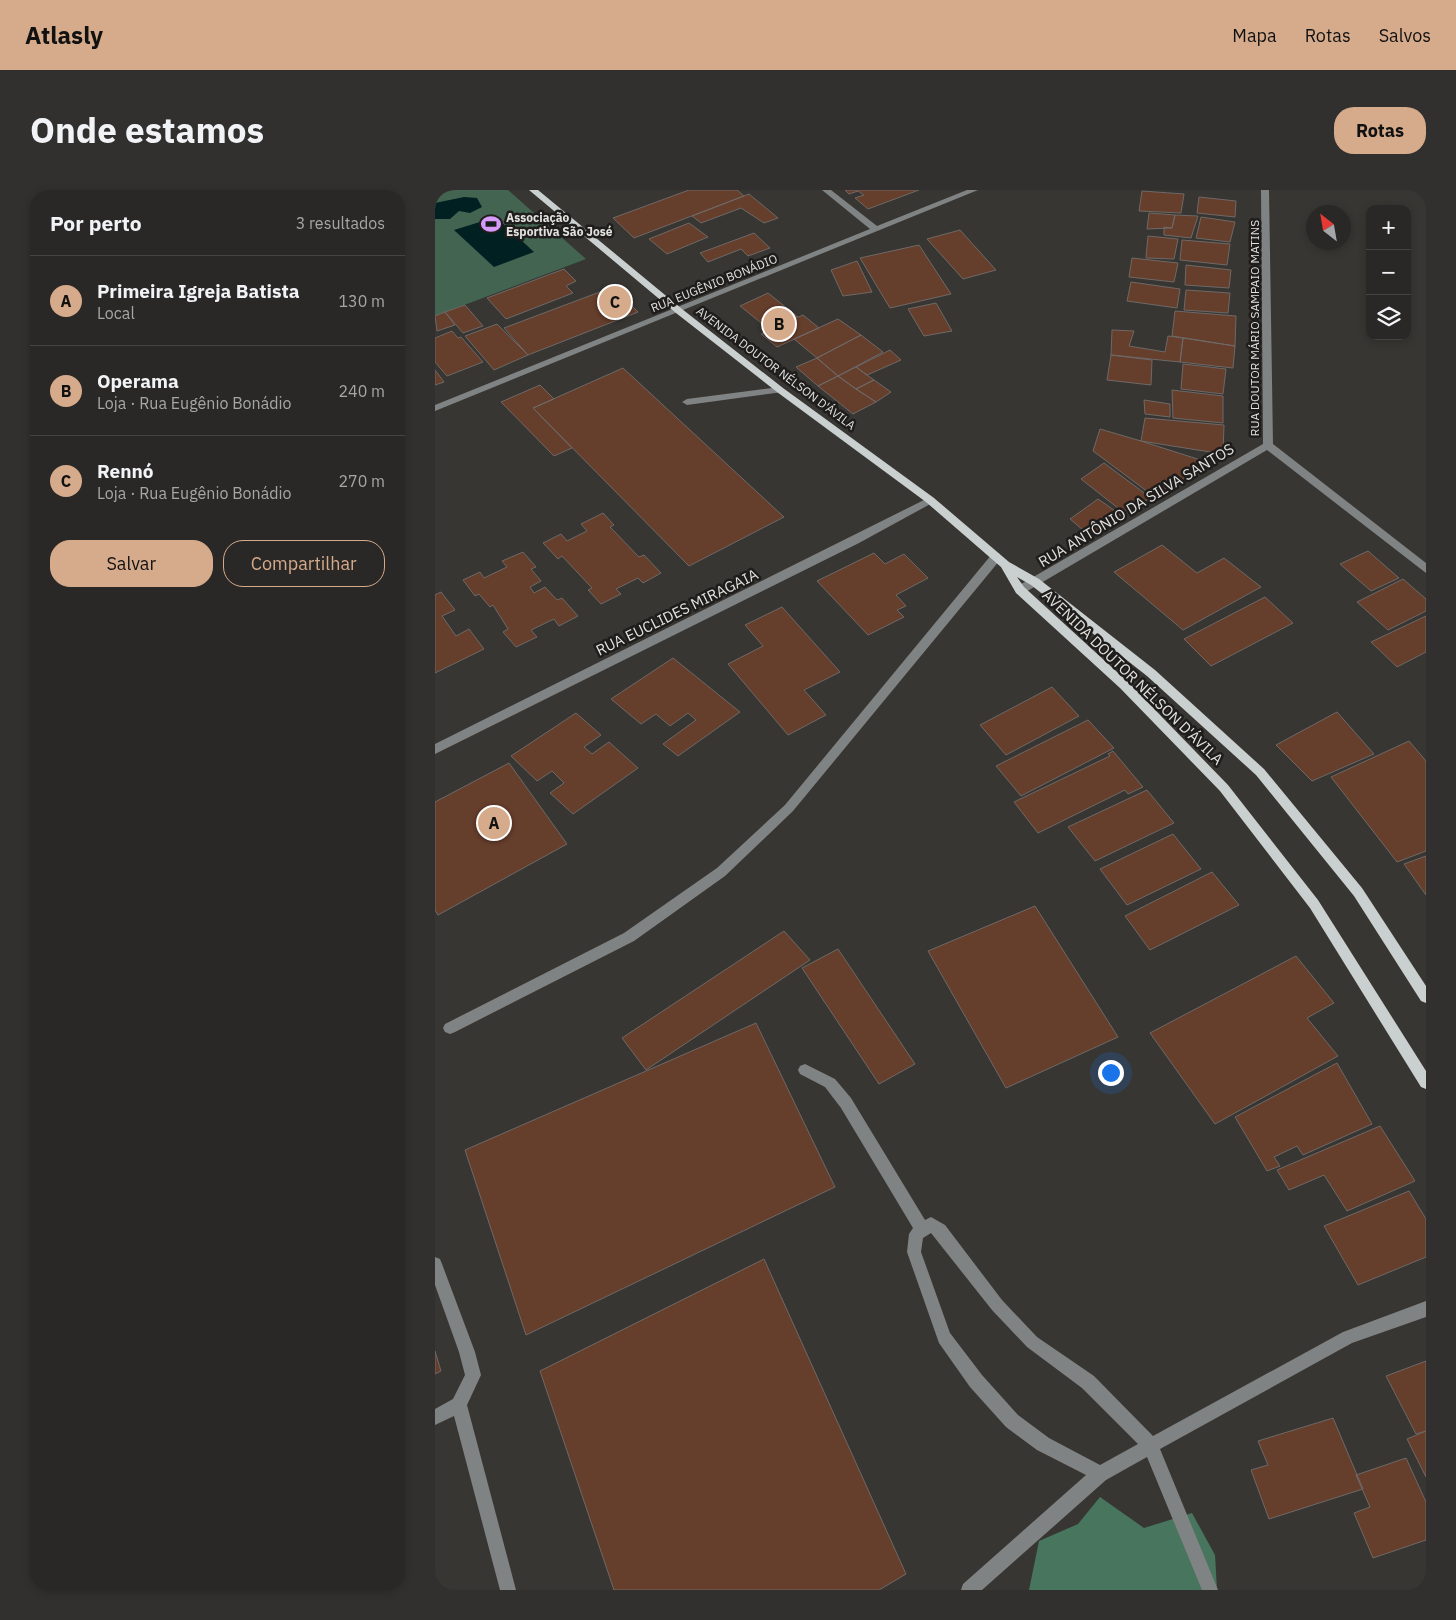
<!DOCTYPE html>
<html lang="pt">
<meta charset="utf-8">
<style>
:root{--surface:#2a2826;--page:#32302e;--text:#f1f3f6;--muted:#a5a6a7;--line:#464443;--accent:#d6ab8b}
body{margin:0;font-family:"IBM Plex Sans",sans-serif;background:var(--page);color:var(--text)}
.controls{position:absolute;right:15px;top:15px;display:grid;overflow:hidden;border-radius:10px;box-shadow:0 2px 8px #0003}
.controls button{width:45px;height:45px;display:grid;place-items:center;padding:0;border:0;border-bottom:1px solid var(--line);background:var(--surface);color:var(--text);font:25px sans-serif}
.compass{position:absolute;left:871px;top:15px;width:45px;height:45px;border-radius:50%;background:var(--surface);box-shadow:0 2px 8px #0003;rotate:329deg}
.you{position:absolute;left:675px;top:882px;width:18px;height:18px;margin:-12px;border:4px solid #fff;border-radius:50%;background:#1a73e8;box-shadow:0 0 0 8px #1a73e833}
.badge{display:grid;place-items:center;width:32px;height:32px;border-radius:50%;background:var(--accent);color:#111;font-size:16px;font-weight:700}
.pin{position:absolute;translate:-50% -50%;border:2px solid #fff;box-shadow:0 1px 5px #0006}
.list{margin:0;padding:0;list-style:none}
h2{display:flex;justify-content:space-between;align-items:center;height:65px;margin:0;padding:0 20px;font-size:21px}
h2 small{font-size:16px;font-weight:400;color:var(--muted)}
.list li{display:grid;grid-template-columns:32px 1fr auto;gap:15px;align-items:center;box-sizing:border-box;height:90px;padding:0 20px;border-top:1px solid var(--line)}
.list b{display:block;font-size:19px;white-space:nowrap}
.list p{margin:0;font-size:16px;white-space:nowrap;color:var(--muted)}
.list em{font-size:16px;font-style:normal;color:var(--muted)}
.actions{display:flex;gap:10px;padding:15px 20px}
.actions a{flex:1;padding:11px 0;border:1px solid var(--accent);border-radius:20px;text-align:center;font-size:18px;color:var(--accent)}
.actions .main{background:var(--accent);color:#111}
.icon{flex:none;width:28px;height:28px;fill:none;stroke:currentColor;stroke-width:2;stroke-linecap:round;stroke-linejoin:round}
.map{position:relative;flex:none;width:991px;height:1400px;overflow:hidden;border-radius:20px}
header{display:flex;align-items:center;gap:30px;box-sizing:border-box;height:70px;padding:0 25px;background:var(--accent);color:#111}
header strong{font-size:24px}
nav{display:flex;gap:28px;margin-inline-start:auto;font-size:18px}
.intro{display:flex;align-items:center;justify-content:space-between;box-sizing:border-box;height:120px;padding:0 30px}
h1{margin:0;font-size:35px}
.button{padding:12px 22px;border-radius:20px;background:var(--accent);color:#111;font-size:18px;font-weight:700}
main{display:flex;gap:30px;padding:0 30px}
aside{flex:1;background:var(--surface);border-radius:20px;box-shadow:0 2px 8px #0003}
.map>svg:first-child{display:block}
</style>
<header>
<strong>Atlasly</strong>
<nav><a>Mapa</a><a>Rotas</a><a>Salvos</a></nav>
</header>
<div class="intro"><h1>Onde estamos</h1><a class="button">Rotas</a></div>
<main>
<aside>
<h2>Por perto<small>3 resultados</small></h2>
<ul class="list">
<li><span class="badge">A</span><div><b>Primeira Igreja Batista</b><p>Local</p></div><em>130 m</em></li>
<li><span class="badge">B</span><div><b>Operama</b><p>Loja · Rua Eugênio Bonádio</p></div><em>240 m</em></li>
<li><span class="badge">C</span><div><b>Rennó</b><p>Loja · Rua Eugênio Bonádio</p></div><em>270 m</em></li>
</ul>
<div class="actions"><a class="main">Salvar</a><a>Compartilhar</a></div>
</aside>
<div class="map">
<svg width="991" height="1400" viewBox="0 0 991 1400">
<rect width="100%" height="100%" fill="#383632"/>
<path fill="#426451" d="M0,0H73L151,69L0,126Z"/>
<path fill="#48755d" d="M665,1307L709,1338L757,1323L780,1365L782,1400H594L604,1351L643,1334Z"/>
<path fill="#002022" d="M29,7L42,8L47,17L35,23L24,21L15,29H0V13Z
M61,27L99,62L59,77L19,40Z"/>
<path fill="#663e2c" stroke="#6e6967" d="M254,0H302L309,6L199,48L178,28Z
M410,0H484L433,19L420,8L429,5L423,1L414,4Z
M707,1L749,4L746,23L704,21Z
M314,4L343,28L329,33L306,18L266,33L257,26Z
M764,7L801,11L800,27L762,23Z
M714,23L740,25L737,38L712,39Z
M740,25L763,26L756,48L729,45V37L737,38Z
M766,27L800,32L795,52L761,48Z
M254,33L273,47L232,64L214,49Z
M525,40L561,80L528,89L492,49Z
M319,43L335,58L313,66L306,59L273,72L265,63Z
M713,46L743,49L739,69L711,68Z
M747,50L795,54L792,75L745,70Z
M484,55L516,104L455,118L425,68Z
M697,68L743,73L739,92L694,87Z
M422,71L437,102L408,106L396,80Z
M751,75L796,80L794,98L750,95Z
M129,79L141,91L131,96L138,103L71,129L52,108Z
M696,92L745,99L742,118L692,111Z
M178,97L203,122L93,165L69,138Z
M751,100L795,103L793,123L749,120Z
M333,103L363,127L335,140L305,116Z
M501,113L517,141L489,146L473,119Z
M30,115L48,136L28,143L10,122Z
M740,121L801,126L800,156L737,146Z
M10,122L20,135L2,141L0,126Z
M368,125L384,138L342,157L326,144Z
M403,129L426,145L382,168L359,149Z
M62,134L93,165L59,180L30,146Z
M677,140L699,141L694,156L730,162L733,146L748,148L745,172L676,165Z
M17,141L23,148L26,147L48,172L12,186L0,172V148Z
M426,145L448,162L403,186L382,168Z
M748,148L800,156L798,178L745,172Z
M455,160L466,170L432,185L421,177Z
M676,165L717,170L716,195L672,190Z
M382,168L403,186L383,196L361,177Z
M748,174L791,179L788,204L746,199Z
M421,177L432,185L439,190L421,199L403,186Z
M188,178L349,327L254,376L98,218Z
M0,180L9,192L0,195Z
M403,186L421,199L441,212L418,224L383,196Z
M439,190L456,202L441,212L421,199Z
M105,195L119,209L98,218L137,258L119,266L66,212Z
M737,200L788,206V233L738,228Z
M709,210L735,214V227L710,224Z
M710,228L789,235L788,264L706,251Z
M665,239L706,251L778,274L721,308L658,261Z
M669,273L716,308L688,322L646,289Z
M663,309L686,325L655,346L635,329Z
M168,323L179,335L175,337L204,367L209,365L226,383L208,393L203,388L181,399L186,404L166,414L153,400L157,398L127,366L123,369L108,353L126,344L132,351L152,341L146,334Z
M727,355L762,383L789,368L826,397L748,440L679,382Z
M933,361L964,388L936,401L905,374Z
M88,362L101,377L96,379L106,391L95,397L99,403L110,397L122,410L127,408L143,426L124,436L119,429L96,440L102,447L81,457L68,442L73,439L58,415L55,417L44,404L40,406L28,390L45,382L49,388L72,377L67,371Z
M439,363L450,374L469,364L493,388L461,405L471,416L462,420L469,427L433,445L382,391Z
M968,389L991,409V421L953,440L922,412Z
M6,402L20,420L7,426L21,446L34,439L49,459L0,483V405Z
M830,407L858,433L776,476L749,449Z
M347,417L405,482L369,500L391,525L353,545L293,474L328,456L310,435Z
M991,426V462L962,477L936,452Z
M238,468L305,522L243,566L228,554L261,530L253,523L235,536L221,524L206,534L176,509Z
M617,497L644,526L571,565L545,535Z
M902,522L939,564L877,591L841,555Z
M141,523L166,545L149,557L157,564L174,552L203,578L138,624L115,603L129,593L117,581L102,591L76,566Z
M653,530L679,558L586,606L561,576Z
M974,551L991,571V661L962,672L896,587Z
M678,561L708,597L693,604L690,600L603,643L579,612L675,566L673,564Z
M74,573L132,654L3,725L0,720V612Z
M712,600L739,633L660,671L633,637Z
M738,644L766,679L692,715L665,679Z
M991,666V705L969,674Z
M777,682L804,715L715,760L690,726Z
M600,716L683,847L571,898L493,761Z
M349,741L375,770L211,880L187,848Z
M403,759L480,874L444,894L367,778Z
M861,766L899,813L872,828L903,866L780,934L715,843Z
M321,833L400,997L91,1145L30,960Z
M902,873L937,934L868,965L862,956L839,967L845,976L832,981L800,927Z
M945,936L980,991L912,1021L889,985L854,1000L842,980Z
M974,1001L991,1029V1067L923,1095L889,1036Z
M329,1069L471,1384L444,1400H179L105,1181Z
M0,1161L6,1181L0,1184Z
M991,1171V1241L981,1244L951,1186Z
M898,1228L928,1299L834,1329L816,1280L833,1275L823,1251Z
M991,1241V1287L972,1249Z
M971,1268L991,1312V1350L938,1368L919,1323L935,1317L921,1285Z"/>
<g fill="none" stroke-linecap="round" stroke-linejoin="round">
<path fill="#808383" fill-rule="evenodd" d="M387,0H396L442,36L532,0H543L0,221V215L435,39Z
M826,0H834L838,254L991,373V383L832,260L589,403H581V397L828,254Z
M345,197L348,198V202L252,215L247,212L252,209Z
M495,307L499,308V312L424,353L0,564V554Z
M561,363L565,364V370L358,621L290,686L199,751L20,842L15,844L10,842L8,838L10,834L189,743L282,678L350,615L557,364Z
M370,874L400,889L416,908L490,1030L496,1027L510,1035L567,1110L602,1147L659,1186L718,1246L908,1142L991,1111V1127L917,1153L725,1259L783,1400H767L712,1267L671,1290L547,1400H526L528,1394L651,1285L602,1260L571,1237L535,1197L504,1153L472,1062L474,1044L478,1038L406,918L390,897L365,884L363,880L365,876ZM496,1043L557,1120L592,1157L647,1198L703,1254L665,1275L614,1248L583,1225L547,1185L515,1143L486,1062L488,1048Z
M0,1067L5,1069L7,1074L40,1162L46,1185L32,1215L81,1400H65L19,1226L0,1235V1219L18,1209L30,1185L24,1162L0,1095Z"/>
<path fill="#cad0cf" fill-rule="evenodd" d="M94,0H103L247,119L348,198L499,308L574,372L604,389L720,480L829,579L927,698L991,796V813L986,811L919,706L821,585L712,486L596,395L582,387L589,397L693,492L793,595L883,710L991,881V899L986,897L875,718L785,601L685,498L581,403L566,377L491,312L342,202L241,123Z"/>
</g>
<defs>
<symbol id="stadium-bare" viewBox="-9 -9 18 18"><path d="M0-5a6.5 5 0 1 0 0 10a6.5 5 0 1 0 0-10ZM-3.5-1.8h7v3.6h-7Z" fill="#d89af8" stroke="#1e1d1c" stroke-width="2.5" paint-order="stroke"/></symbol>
</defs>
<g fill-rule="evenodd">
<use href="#stadium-bare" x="42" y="20" width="28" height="28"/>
</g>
<g text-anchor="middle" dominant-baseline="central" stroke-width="5" stroke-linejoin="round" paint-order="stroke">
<g font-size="12" font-weight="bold" fill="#e2e1de" stroke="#1e1d1c" text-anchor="start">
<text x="71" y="27">Associação<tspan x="71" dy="14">Esportiva São José</tspan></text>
</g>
<g font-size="12" fill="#e2e1de" stroke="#1e1d1c">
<text transform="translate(279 93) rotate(-22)">RUA EUGÊNIO BONÁDIO</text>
<text transform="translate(819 138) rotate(-90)">RUA DOUTOR MÁRIO SAMPAIO MATINS</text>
<text transform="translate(341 178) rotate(37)">AVENIDA DOUTOR NÉLSON D'ÁVILA</text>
</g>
<g font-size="15" fill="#e2e1de" stroke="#1e1d1c">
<text transform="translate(701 315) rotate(-31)">RUA ANTÔNIO DA SILVA SANTOS</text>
<text transform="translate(242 422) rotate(-26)">RUA EUCLIDES MIRAGAIA</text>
<text transform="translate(698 487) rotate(44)">AVENIDA DOUTOR NÉLSON D'ÁVILA</text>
</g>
</g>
</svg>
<div class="controls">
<button>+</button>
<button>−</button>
<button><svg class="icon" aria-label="layers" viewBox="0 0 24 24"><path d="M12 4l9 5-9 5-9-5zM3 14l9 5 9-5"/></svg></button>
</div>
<svg class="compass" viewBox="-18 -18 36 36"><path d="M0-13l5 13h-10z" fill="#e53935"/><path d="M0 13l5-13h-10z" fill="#a5a6a7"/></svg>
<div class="you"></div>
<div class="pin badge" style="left:59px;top:633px">A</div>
<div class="pin badge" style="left:344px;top:134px">B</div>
<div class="pin badge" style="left:180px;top:112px">C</div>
</div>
</main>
